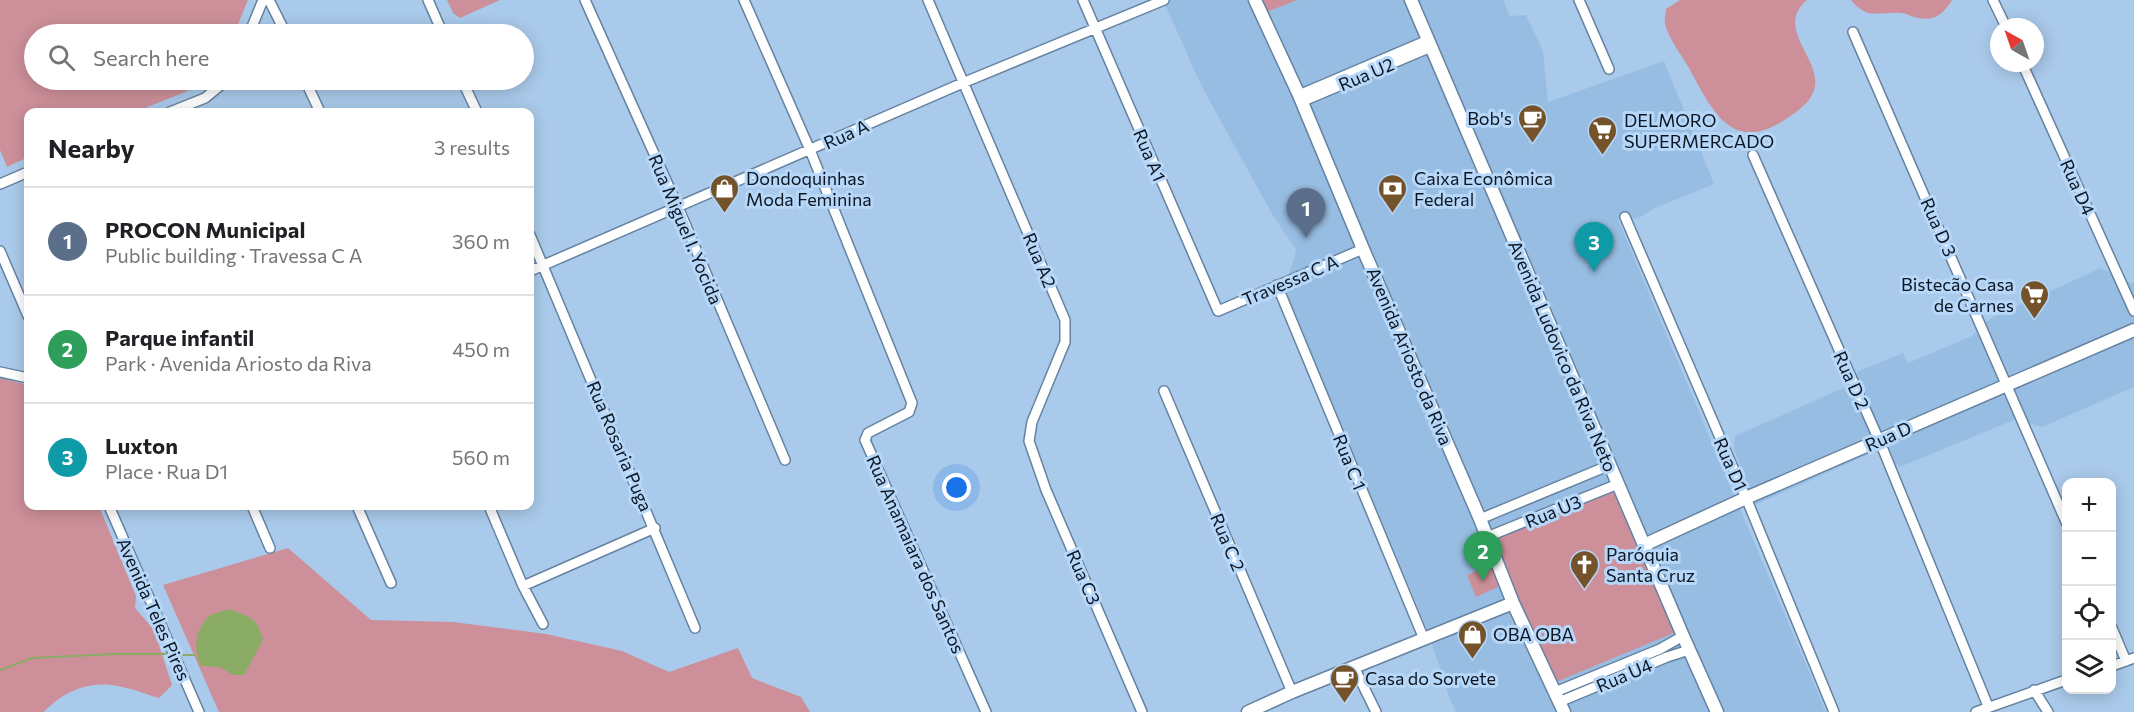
<!DOCTYPE html>
<meta charset="utf-8">
<style>
:root{--surface:#fff;--page:#f2f2f2;--text:#202124;--muted:#757577;--line:#e0e0e0;--accent:#74522a}
body{margin:0;font-family:Commissioner,sans-serif;background:var(--page);color:var(--text)}
.controls{position:absolute;right:18px;bottom:18px;display:grid;overflow:hidden;border-radius:12px;box-shadow:0 3px 15px #0003}
.controls button{width:54px;height:54px;display:grid;place-items:center;padding:0;border:0;border-bottom:2px solid var(--line);background:var(--surface);color:var(--text);font:30px sans-serif}
.compass{position:absolute;left:1990px;top:18px;width:54px;height:54px;border-radius:50%;background:var(--surface);box-shadow:0 3px 15px #0003;rotate:320deg}
.you{position:absolute;left:957px;top:488px;width:21px;height:21px;margin:-15px;border:4px solid #fff;border-radius:50%;background:#1a73e8;box-shadow:0 0 0 9px #1a73e833}
.badge{display:grid;place-items:center;width:39px;height:39px;border-radius:50%;background:var(--accent);color:#fff;font-size:20px;font-weight:700}
.pin{position:absolute;translate:-50% -50px;filter:drop-shadow(0 2px 3px #0008)}
.pin::after{content:'';position:absolute;top:32px;width:21px;height:18px;background:inherit;clip-path:polygon(0 0,100% 0,50% 100%)}
.list{margin:0;padding:0;list-style:none}
h2{display:flex;justify-content:space-between;align-items:center;height:78px;margin:0;padding:0 24px;font-size:26px}
h2 small{font-size:20px;font-weight:400;color:var(--muted)}
.list li{display:grid;grid-template-columns:39px 1fr auto;gap:18px;align-items:center;box-sizing:border-box;height:108px;padding:0 24px;border-top:2px solid var(--line)}
.list b{display:block;font-size:22px;white-space:nowrap}
.list p{margin:0;font-size:20px;white-space:nowrap;color:var(--muted)}
.list em{font-size:20px;font-style:normal;color:var(--muted)}
.icon{flex:none;width:33px;height:33px;fill:none;stroke:currentColor;stroke-width:2;stroke-linecap:round;stroke-linejoin:round}
.map{position:relative;flex:none;width:2134px;height:712px;overflow:hidden}
.search{position:absolute;background:var(--surface);box-shadow:0 3px 15px #0003;left:24px;top:24px;width:510px;height:66px;display:flex;align-items:center;gap:15px;box-sizing:border-box;padding:0 21px;border-radius:33px;color:var(--muted);font-size:22px}
.panel{position:absolute;background:var(--surface);box-shadow:0 3px 15px #0003;left:24px;top:108px;width:510px;height:402px;border-radius:12px}
.map>svg:first-child{display:block}
</style>
<div class="map">
<svg width="2134" height="712" viewBox="0 0 2134 712">
<rect width="100%" height="100%" fill="#aacaeb"/>
<path fill="#98bde2" d="M1163,0H1503L1510,16L1526,15L1543,51L1548,102L1664,61L1714,184L1653,209L1639,218L1618,220L1826,712H1456L1449,697L1427,629L1285,291L1296,250L1272,214L1201,85Z
M2101,268L2131,283L2134,282V387L2042,427L2016,419L1900,467L1876,451L1755,505L1734,449L1735,436L1843,388L1859,371L1903,353L1908,363L1972,336L1991,318Z"/>
<path fill="#cd909a" d="M0,0H248L234,34H34V80H209L185,92L135,112H28V157L7,167L0,150Z
M447,0H500L460,18L453,13Z
M1258,0H1297L1264,13Z
M1680,0H1807C1772,30 1827,61 1813,93C1809,104 1792,115 1783,121C1730,155 1710,106 1689,68C1682,56 1667,36 1665,23C1664,19 1666,13 1666,9Z
M1851,0H1952C1942,16 1933,22 1914,17C1910,16 1906,13 1901,13C1878,11 1868,21 1851,0Z
M0,378L28,385V506H99L136,596L135,608L154,630L172,685L159,698C145,694 131,688 117,686C90,680 62,692 44,712H0Z
M1613,491L1676,632L1556,682L1514,600L1493,540Z
M288,548L371,620L453,622L546,634L622,651L669,672L738,648L752,678L801,697L810,712H219L163,585Z
M1491,565L1500,586L1476,597L1467,575Z"/>
<path fill="#8aac64" d="M230,609C251,618 257,617 263,640L244,675H233L220,667L201,666C193,651 195,630 208,617C213,613 224,611 230,609Z"/>
<g fill="none" stroke-linecap="round" stroke-linejoin="round">
<path stroke="#8aac64" stroke-width="2" d="M180,655H195
M0,670L32,658L114,654H167"/>
<defs>
<path id="minor" d="M269,0L286,34
M428,0L443,34
M585,0L678,207L785,460
M744,0L810,150L912,403L909,412L868,433L865,440L986,712
M928,0L1065,320V342L1032,422L1029,441L1046,490L1142,712
M1083,0L1218,311L1363,249
M1579,0L1609,69
M1993,0L2006,27
M1853,32L2066,522
M249,34L263,0
M2022,63L2134,311
M305,80L320,112
M462,80L477,112
M1299,95L1428,40
M1301,102L1431,47
M170,112L205,98L227,80
M1753,155L1882,447L1988,706
M0,184L28,172
M1625,217L1749,505L1834,712
M530,235L695,628
M0,251L28,316
M530,271L965,82L1164,0
M1277,285L1424,639
M0,372L28,378
M1164,391L1292,692
M109,506L199,712
M252,506L270,548
M357,506L391,583
M489,506L523,586L543,624
M1480,519L1610,465
M1487,537L1618,484
M523,586L655,528
M2112,628L2126,661
M2112,666L2134,658
M1354,667L1376,712
M2034,690L2048,712
M1555,692L1660,649L1683,636
M1559,702L1667,657L1689,650
M1976,712L2066,680"/>
<path id="tertiary" d="M1255,0L1299,95L1363,249L1480,519L1513,603L1564,712
M1411,0L1683,636L1717,712
M1644,545L1746,498L2134,330
M1248,712L1292,692L1513,603"/>
</defs>
<use href="#minor" stroke="#6583a1" stroke-width="12"/>
<use href="#tertiary" stroke="#6583a1" stroke-width="15"/>
<use href="#minor" stroke="#fff" stroke-width="9"/>
<use href="#tertiary" stroke="#fff" stroke-width="12"/>
</g>
<defs>
<symbol id="cafe-pin" viewBox="-11 -11 22 30"><path d="M0 17L-7.5 6A9.5 9.5 0 1 1 7.5 6Z" fill="#74522a" stroke="#b7d7f9"/><path d="M-5.5-4.5H6V0H3Q3 3.5 0 3.5H-2.5Q-5.5 3.5-5.5 0ZM3-3.2v2h1.7v-2ZM-6 4.5H4V6H-6Z" fill="#fff"/></symbol>
<symbol id="supermarket-pin" viewBox="-11 -11 22 30"><path d="M0 17L-7.5 6A9.5 9.5 0 1 1 7.5 6Z" fill="#74522a" stroke="#b7d7f9"/><path d="M-6-5.5h2.5l.6 2H6L4.5 2H-2.5L-4.4-4H-6ZM-1.5 3.2a1.3 1.3 0 1 0 .1 0ZM3 3.2a1.3 1.3 0 1 0 .1 0Z" fill="#fff"/></symbol>
<symbol id="shop-pin" viewBox="-11 -11 22 30"><path d="M0 17L-7.5 6A9.5 9.5 0 1 1 7.5 6Z" fill="#74522a" stroke="#b7d7f9"/><path d="M-5-2.5h2.3a2.7 3.5 0 0 1 5.4 0H5L5.5 6h-11ZM-1.5-2.5h3a1.5 2.3 0 0 0-3 0Z" fill="#fff"/></symbol>
<symbol id="bank-pin" viewBox="-11 -11 22 30"><path d="M0 17L-7.5 6A9.5 9.5 0 1 1 7.5 6Z" fill="#74522a" stroke="#b7d7f9"/><path d="M-6-4H6V4H-6ZM0-2.3a2.3 2.3 0 1 0 0 4.6a2.3 2.3 0 1 0 0-4.6Z" fill="#fff"/></symbol>
<symbol id="church-pin" viewBox="-11 -11 22 30"><path d="M0 17L-7.5 6A9.5 9.5 0 1 1 7.5 6Z" fill="#74522a" stroke="#b7d7f9"/><path d="M-1.2-6h2.4v3.5h3.3v2.4h-3.3V6h-2.4V-.1h-3.3v-2.4h3.3Z" fill="#fff"/></symbol>
</defs>
<g fill-rule="evenodd">
<use href="#cafe-pin" x="1516" y="102" width="33" height="45"/>
<use href="#supermarket-pin" x="1586" y="114" width="33" height="45"/>
<use href="#shop-pin" x="708" y="172" width="33" height="45"/>
<use href="#bank-pin" x="1376" y="172" width="33" height="45"/>
<use href="#supermarket-pin" x="2018" y="278" width="33" height="45"/>
<use href="#church-pin" x="1568" y="548" width="33" height="45"/>
<use href="#shop-pin" x="1456" y="618" width="33" height="45"/>
<use href="#cafe-pin" x="1328" y="662" width="33" height="45"/>
</g>
<g text-anchor="middle" dominant-baseline="central" stroke-width="6" stroke-linejoin="round" paint-order="stroke">
<g font-size="18" fill="#0b1622" stroke="#b7d7f9">
<text transform="translate(1366 74) rotate(-23)">Rua U2</text>
<text transform="translate(846 134) rotate(-24)">Rua A</text>
<text transform="translate(1150 155) rotate(67)">Rua A1</text>
<text transform="translate(2078 187) rotate(66)">Rua D4</text>
<text transform="translate(1939 227) rotate(66)">Rua D 3</text>
<text transform="translate(686 229) rotate(67)">Rua Miguel I. Yocida</text>
<text transform="translate(1040 260) rotate(67)">Rua A2</text>
<text transform="translate(1290 280) rotate(-23)">Travessa C A</text>
<text transform="translate(1410 356) rotate(67)">Avenida Ariosto da Riva</text>
<text transform="translate(1563 356) rotate(67)">Avenida Ludovico da Riva Neto</text>
<text transform="translate(1852 380) rotate(66)">Rua D 2</text>
<text transform="translate(1888 436) rotate(-24)">Rua D</text>
<text transform="translate(620 446) rotate(67)">Rua Rosaria Puga</text>
<text transform="translate(1350 462) rotate(68)">Rua C 1</text>
<text transform="translate(1731 464) rotate(66)">Rua D1</text>
<text transform="translate(1553 511) rotate(-22)">Rua U3</text>
<text transform="translate(1228 542) rotate(67)">Rua C 2</text>
<text transform="translate(916 554) rotate(66)">Rua Anamaiara dos Santos</text>
<text transform="translate(1084 577) rotate(66)">Rua C3</text>
<text transform="translate(154 609) rotate(66)">Avenida Teles Pires</text>
<text transform="translate(1624 675) rotate(-23)">Rua U4</text>
</g>
<g font-size="18" fill="#0b1622" stroke="#b7d7f9" text-anchor="start">
<text x="1512" y="118" text-anchor="end">Bob's</text>
<text x="1624" y="120">DELMORO<tspan x="1624" dy="21">SUPERMERCADO</tspan></text>
<text x="746" y="178">Dondoquinhas<tspan x="746" dy="21">Moda Feminina</tspan></text>
<text x="1414" y="178">Caixa Econômica<tspan x="1414" dy="21">Federal</tspan></text>
<text x="2014" y="284" text-anchor="end">Bistecão Casa<tspan x="2014" dy="21">de Carnes</tspan></text>
<text x="1606" y="554">Paróquia<tspan x="1606" dy="21">Santa Cruz</tspan></text>
<text x="1493" y="634">OBA OBA</text>
<text x="1365" y="678">Casa do Sorvete</text>
</g>
</g>
</svg>
<div class="controls">
<button>+</button>
<button>−</button>
<button><svg class="icon" aria-label="locate" viewBox="0 0 24 24"><circle cx="12" cy="12" r="6"/><path d="M12 2v4M12 18v4M2 12h4M18 12h4"/></svg></button>
<button><svg class="icon" aria-label="layers" viewBox="0 0 24 24"><path d="M12 4l9 5-9 5-9-5zM3 14l9 5 9-5"/></svg></button>
</div>
<svg class="compass" viewBox="-18 -18 36 36"><path d="M0-13l5 13h-10z" fill="#e53935"/><path d="M0 13l5-13h-10z" fill="#757577"/></svg>
<div class="you"></div>
<div class="pin badge" style="left:1306px;top:238px;background:#5c6f8a">1</div>
<div class="pin badge" style="left:1483px;top:581px;background:#2e9e5b">2</div>
<div class="pin badge" style="left:1594px;top:272px;background:#0f9aa8">3</div>
<div class="search"><svg class="icon" aria-label="search" viewBox="0 0 24 24"><circle cx="10" cy="10" r="6"/><path d="M15 15l6 6"/></svg>Search here</div>
<section class="panel">
<h2>Nearby<small>3 results</small></h2>
<ul class="list">
<li><span class="badge" style="background:#5c6f8a">1</span><div><b>PROCON Municipal</b><p>Public building · Travessa C A</p></div><em>360 m</em></li>
<li><span class="badge" style="background:#2e9e5b">2</span><div><b>Parque infantil</b><p>Park · Avenida Ariosto da Riva</p></div><em>450 m</em></li>
<li><span class="badge" style="background:#0f9aa8">3</span><div><b>Luxton</b><p>Place · Rua D1</p></div><em>560 m</em></li>
</ul>
</section>
</div>
